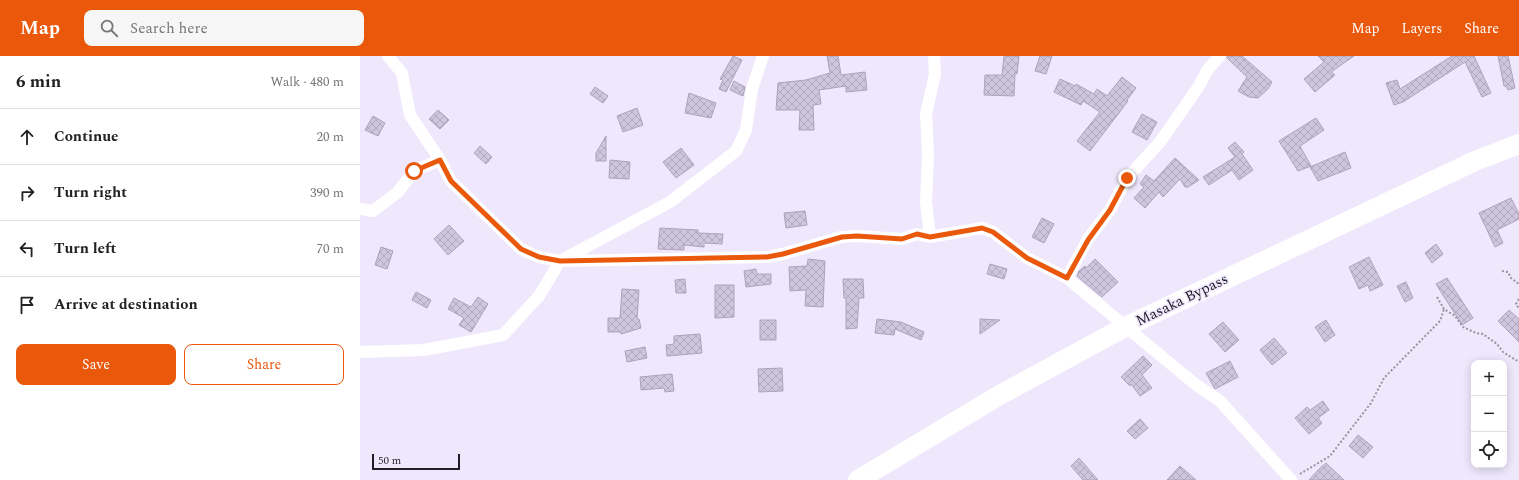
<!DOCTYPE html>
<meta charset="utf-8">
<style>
:root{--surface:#fff;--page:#f6f6f6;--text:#222;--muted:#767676;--line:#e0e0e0;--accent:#ea580c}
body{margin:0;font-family:Spectral,serif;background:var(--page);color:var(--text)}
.controls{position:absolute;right:12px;bottom:12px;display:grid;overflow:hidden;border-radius:8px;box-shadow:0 2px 10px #0003}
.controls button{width:36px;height:36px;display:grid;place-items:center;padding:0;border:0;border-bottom:1px solid var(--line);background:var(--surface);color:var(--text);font:20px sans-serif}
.scale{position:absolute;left:12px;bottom:10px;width:88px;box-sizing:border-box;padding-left:4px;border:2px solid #201d26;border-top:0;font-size:11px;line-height:14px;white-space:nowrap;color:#201d26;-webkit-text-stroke:3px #efe8fd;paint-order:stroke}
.stop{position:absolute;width:12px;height:12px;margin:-9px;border:3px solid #ea580c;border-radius:50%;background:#fff}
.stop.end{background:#ea580c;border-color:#fff;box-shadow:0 1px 4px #0008}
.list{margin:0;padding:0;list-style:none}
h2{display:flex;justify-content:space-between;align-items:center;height:52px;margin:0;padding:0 16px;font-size:17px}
h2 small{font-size:13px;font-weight:400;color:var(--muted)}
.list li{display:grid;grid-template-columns:26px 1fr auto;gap:12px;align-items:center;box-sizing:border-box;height:56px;padding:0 16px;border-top:1px solid var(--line)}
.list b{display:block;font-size:15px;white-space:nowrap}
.list em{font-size:13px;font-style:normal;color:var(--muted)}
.actions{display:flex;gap:8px;padding:12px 16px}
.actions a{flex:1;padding:9px 0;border:1px solid var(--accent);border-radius:8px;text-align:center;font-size:14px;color:var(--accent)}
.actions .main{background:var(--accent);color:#fff}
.icon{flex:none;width:22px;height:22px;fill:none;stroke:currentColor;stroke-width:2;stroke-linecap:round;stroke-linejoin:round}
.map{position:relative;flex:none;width:1159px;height:424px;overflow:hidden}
header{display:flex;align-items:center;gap:24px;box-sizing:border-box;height:56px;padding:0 20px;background:var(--accent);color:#fff}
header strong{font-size:19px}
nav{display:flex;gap:22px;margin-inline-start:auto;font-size:14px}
.search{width:280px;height:36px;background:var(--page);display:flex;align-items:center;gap:10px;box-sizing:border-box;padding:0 14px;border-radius:8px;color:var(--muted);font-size:15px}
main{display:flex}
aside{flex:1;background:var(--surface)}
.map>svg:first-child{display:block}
</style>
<header>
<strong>Map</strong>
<div class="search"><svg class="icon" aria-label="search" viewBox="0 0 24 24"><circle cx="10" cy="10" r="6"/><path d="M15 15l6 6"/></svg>Search here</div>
<nav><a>Map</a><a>Layers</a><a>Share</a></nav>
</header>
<main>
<aside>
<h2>6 min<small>Walk · 480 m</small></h2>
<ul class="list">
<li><svg class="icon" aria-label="ahead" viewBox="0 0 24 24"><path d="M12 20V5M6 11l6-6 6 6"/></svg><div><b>Continue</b></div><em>20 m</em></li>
<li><svg class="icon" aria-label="right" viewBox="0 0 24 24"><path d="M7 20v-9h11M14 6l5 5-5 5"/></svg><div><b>Turn right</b></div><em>390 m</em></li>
<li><svg class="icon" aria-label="left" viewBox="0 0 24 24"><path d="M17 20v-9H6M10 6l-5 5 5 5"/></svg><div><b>Turn left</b></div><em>70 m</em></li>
<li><svg class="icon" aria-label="arrive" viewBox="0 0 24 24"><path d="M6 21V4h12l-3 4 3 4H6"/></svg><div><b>Arrive at destination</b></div></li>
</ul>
<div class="actions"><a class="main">Save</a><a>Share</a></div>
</aside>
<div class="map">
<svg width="1159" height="424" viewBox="0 0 1159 424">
<defs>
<pattern id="building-cross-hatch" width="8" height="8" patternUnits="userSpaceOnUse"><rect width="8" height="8" fill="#cec5de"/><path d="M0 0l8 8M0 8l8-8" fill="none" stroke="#b1a9be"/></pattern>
</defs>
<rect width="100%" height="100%" fill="#efe8fd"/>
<path fill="url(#building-cross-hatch)" stroke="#aca3bb" d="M373,0L382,4L366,36L359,33L363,24L360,23Z
M467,0H478L481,19L505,16L507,34L486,36V30L459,34L461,48L453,49L454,74H439L440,54H416L418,27L446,24L470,17Z
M644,0H659L657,18L655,17L654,40L624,39L625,19H642Z
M680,0H692L686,18L675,15Z
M867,0H882L912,26L908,33L898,42L889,41L878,35L887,21L867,2Z
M958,0H994L971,16L975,19L955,36L944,23L964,6Z
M1092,0H1114L1131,37L1122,41L1105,6L1043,46L1034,49L1026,27L1037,24L1040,33Z
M1138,0H1148L1155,32L1148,34L1146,30H1144Z
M762,21L776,32L767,44L768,45L730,95L717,85L740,56L723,45L721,49L694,36L700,23L715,30L716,28L734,38L737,33L747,40Z
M374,25L385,31L383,40L370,34Z
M235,31L248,40L243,47L230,38Z
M329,37L356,47L351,62L325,57Z
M277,52L283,69L263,76L257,60Z
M78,54L89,64L80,73L69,63Z
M782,58L797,66L787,84L772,76Z
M13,60L25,67L18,80L5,74Z
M956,62L964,74L940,90L951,110L938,115L919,85Z
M246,80V105H236V97Z
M875,86L884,96L882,98L893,114L879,124L872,114L849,129L843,121L875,101L868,92Z
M120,90L132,101L126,108L114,97Z
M321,92L334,109L316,122L303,106Z
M985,96L991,112L958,125L950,111Z
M815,102L839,124L828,131H825L820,123L803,141L799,136L785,152L774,142L784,131L780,128L786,119L794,125Z
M250,104L270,106L269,123L249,122Z
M1151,142L1159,158V163L1137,174L1143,187L1135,191L1119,157Z
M445,155L447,169L426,172L424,157Z
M682,162L694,168L684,187L672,181Z
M89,169L104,185L88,199L74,183Z
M300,172L338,174V177L363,178L362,188L344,187V191L324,189V194L298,193Z
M1076,188L1083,198L1072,207L1065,197Z
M21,191L33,195L27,213L15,209Z
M1009,201L1023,229L1010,235L1008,229L999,233L989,211Z
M448,203L465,205L463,251L445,250L446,234L430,235L429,211L447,210Z
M735,203L758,226L742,241L717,220L719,215L725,210L726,212Z
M630,208L647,213L644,223L627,218Z
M396,213L397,218H411V228L386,231L384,215Z
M1087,222L1113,262L1102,269L1076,228Z
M325,223L326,237H316L315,224Z
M483,223H503L504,242H499L497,272L486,273V242H484Z
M1046,226L1053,242L1045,246L1037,230Z
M355,229H374V261L355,262Z
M262,233L279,234L277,263H279L281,272L261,278V276H248V262H260Z
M56,236L71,244L67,252L52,244Z
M118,241L128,248L111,276L99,269L104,262L88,253L94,242L111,251Z
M1149,254L1159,263V286L1138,265Z
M517,263L541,266L564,276L561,284L535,273L534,279L515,277Z
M620,263L640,264L620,278Z
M400,264H416V284H400Z
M966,264L975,279L965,286L955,271Z
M863,266L879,284L865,296L849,278Z
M340,278L342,297L307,300L306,289L314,288V280Z
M914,282L927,297L912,309L900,294Z
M285,291L287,302L267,306L265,295Z
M783,300L792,309L782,319L792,332L780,340L771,328L770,330L761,321Z
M870,305L878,321L855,333L846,317Z
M422,312L423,335L399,336L398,313Z
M312,318L314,335L305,336L304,332L281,334L280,321Z
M963,345L969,354L958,362L962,367L949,378L935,362L947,351L950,354Z
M780,363L788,372L775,383L767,375Z
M998,379L1013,391L1003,402L989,390Z
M719,402L738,424H723L711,410Z
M966,407L984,424H949L959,413Z
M820,410L836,424H807Z"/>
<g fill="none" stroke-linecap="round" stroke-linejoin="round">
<path stroke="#9892a2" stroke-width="2" stroke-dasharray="2 2" stroke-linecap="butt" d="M1142,215L1148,216L1151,222L1159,228
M1077,241L1084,253L1095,260L1103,271L1116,277L1123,278L1137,288L1143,296L1159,306
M1159,243L1156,248L1159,253
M940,418L970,400L1011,347L1024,322L1080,265L1084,253"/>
<path stroke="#fff" stroke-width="12" d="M28,0L42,17L50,59L80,104
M0,153L13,155L38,136L54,115L80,104L91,125L161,193L179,201L200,205L407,201L423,198L481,181L497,180L542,183L557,178L570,181L622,172L633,176L667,202L707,222L835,328L860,345L931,424
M570,181L566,146L568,98L566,58L575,18L574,0
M707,222L728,183L750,154L767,122L800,86L839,30L848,13L860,0
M0,296L64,294L143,279L179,240L200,205L310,146L376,95L386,74L392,33L403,0"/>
<path stroke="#fff" stroke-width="20" d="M498,424L638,340L765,271L1115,105L1159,88"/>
</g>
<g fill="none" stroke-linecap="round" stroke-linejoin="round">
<path stroke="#ea580c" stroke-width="5" d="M54,115L80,104L91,125L161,193L179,201L200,205L407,201L423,198L482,181L497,180L542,183L557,178L570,181L622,172L633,176L667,202L707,222L728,184L750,154L767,122"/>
</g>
<g text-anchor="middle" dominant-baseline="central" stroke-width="3" stroke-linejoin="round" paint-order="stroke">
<g font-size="15" fill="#201d26" stroke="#efe8fd">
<text transform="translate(822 244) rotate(-26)">Masaka Bypass</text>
</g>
</g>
</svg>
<div class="controls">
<button>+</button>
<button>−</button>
<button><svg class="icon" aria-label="locate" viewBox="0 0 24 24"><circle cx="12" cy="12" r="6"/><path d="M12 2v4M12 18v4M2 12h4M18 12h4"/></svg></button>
</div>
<div class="scale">50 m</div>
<div class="stop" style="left:54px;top:115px"></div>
<div class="stop end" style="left:767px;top:122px"></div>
</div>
</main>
